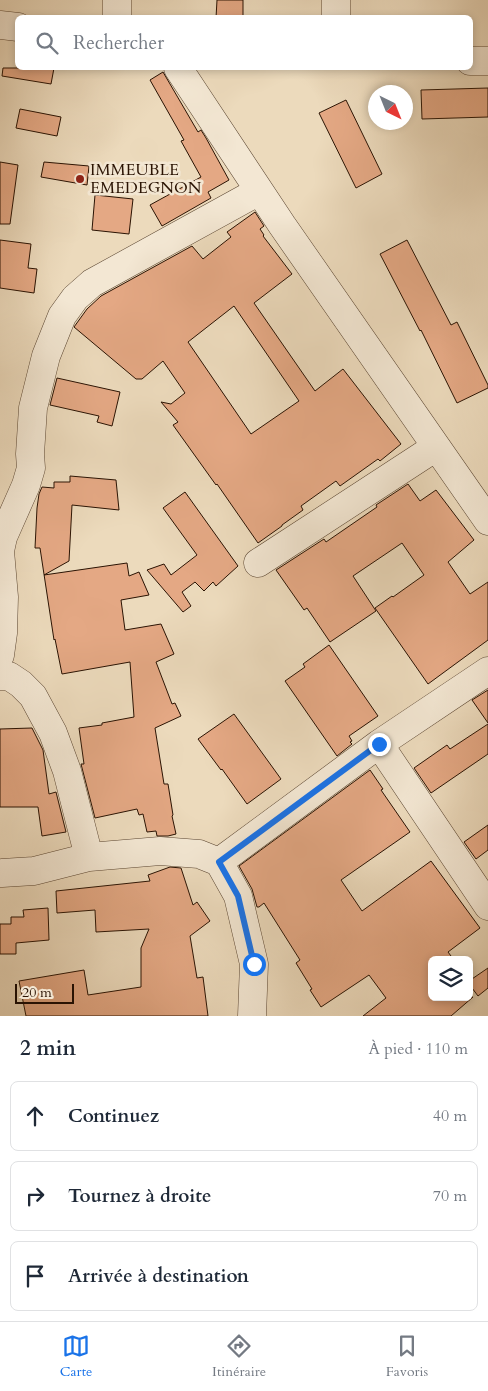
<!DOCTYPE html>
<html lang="fr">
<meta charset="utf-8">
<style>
:root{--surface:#fff;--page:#f2f2f3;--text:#1f2937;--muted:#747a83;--line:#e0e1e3;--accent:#1a73e8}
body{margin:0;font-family:Cardo,serif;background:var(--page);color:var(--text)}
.controls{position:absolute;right:15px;bottom:15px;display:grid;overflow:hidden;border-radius:8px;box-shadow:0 2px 8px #0003}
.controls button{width:45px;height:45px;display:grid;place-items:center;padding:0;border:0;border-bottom:1px solid var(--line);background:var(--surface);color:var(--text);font:25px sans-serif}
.compass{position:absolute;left:368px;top:85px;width:45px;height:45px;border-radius:50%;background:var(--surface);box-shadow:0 2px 8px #0003;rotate:137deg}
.scale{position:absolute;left:15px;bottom:12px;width:59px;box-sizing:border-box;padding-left:5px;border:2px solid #2a1303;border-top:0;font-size:14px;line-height:18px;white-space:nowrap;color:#2a1303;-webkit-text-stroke:4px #f3e7d3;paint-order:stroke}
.stop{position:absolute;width:15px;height:15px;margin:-11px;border:4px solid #1a73e8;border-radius:50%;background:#fff}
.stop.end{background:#1a73e8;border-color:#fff;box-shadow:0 1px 5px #0008}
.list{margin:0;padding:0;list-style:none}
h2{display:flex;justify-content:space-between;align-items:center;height:65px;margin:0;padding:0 20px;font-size:21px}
h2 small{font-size:16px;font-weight:400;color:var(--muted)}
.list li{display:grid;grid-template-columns:32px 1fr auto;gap:15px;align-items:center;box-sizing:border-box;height:70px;margin:0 10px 10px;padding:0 10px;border:1px solid var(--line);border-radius:8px}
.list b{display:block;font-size:19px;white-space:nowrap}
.list em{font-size:16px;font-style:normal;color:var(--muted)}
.icon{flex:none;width:28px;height:28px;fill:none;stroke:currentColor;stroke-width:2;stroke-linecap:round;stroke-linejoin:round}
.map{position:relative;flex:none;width:488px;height:1016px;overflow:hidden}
.search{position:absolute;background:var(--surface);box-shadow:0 2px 8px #0003;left:15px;right:15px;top:15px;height:55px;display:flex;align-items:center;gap:12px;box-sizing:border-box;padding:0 18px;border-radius:8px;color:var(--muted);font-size:19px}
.sheet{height:305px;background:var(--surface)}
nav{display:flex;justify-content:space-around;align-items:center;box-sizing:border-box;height:70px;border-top:1px solid var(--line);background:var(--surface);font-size:14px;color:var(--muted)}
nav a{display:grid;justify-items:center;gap:2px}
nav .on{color:var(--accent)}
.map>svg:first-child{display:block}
</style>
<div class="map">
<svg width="488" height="1016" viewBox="0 0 488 1016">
<rect width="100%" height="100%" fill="#ecdabc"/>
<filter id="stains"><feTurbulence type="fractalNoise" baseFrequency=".004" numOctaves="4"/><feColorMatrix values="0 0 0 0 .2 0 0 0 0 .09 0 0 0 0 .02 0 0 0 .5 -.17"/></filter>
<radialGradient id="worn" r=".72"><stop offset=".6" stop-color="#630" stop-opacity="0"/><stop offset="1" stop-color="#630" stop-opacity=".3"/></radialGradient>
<path fill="#e4a884" stroke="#2a1303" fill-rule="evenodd" d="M217,0H243V18H216Z
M3,68H54L51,84L2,76Z
M163,72L198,132L201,130L206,138L229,180L208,192L211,198L162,226L150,205L201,177L181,141L184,140L150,80Z
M488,88V117L422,119L421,90Z
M346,100L382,174L356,188L319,113Z
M20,109L61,117L57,136L16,128Z
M0,162L18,165L10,224H0Z
M44,162L89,166L87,185L41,177Z
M95,195L133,199L129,234L92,230Z
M255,212L264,226L260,229L264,235L263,236L292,274L254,303L315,391L343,369L401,444L380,461L378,459L340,486L336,481L301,506L303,510L282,525V526L258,543L217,484L216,485L173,425L178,422L161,402L171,404L185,393L163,361L142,379H136L74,327L87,309L101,296L192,246L203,259L231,237L227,232ZM234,306L299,401L251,434L188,342Z
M0,240L31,244L28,268L37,269L34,293L0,288Z
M407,240L451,325L457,322L488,385V388L457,403L421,330L420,331L380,254Z
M57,378L120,392L112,426L97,422L99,416L50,405Z
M70,476L116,480L119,510L72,505L69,561L44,575L127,563L129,576L139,572L149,595L121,600L125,630L161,624L174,654L156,662L172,704L175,703L181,716L155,728L164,784H168L173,815L172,816L176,834L168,836H157L156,831L147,832L143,814L139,815L137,809L95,818L81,764H84L79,728L102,725V723L134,717L130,662L62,674L55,639L54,640L40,548H35L37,508L39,494L42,487L54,488V482H70Z
M408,484L420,501L436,490L474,540L448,562L470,594L488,582V640L428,684L375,608L392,596L393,597L424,575L402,543L353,576L376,611L330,642L307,608L304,610L276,570L324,539L326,542L377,507L376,505Z
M185,492L238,566L216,586L213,582L204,591L195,582L182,592L191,606L183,612L147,570L164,564L171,575L197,555L163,508Z
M329,645L378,716L349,736L352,741L350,742L352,744L337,756L285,681L305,667L303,664Z
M488,690V723L472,700Z
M234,714L281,779L247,804L222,769L221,770L198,739Z
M488,724V754L431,793L414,768L447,745L450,749Z
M32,728L43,750L49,794L56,792L66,832L42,836L38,807H0V729Z
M370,770L383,789L381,790L410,832L341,880L362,911L431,861L480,928L448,952L454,960H432V997H473L451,1016H363L386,998L369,975L321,1007L310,990L312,989L296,963L300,960L264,903L259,907H257L252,889L239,866Z
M488,825V850L476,859L464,842Z
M170,867L181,868L193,905L197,902L210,921L190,936L197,978L203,977L208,1016H26L19,981L84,970L88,995L141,987V948L149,929L96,932L95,910L57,913L56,891L150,881L148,875Z
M48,908L49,940L16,943V954H0V924H11V917H24L23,910Z
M488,968V988L478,996L469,984V981Z"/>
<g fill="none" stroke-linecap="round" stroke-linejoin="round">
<defs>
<path id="minor" d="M117,0V18
M336,0V18
M0,25L18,27
M470,61H488
M178,68L282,225L488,521
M258,563L436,447
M0,655L3,633L4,597L0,551L3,537L26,485L31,468L30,454L33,408L46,356L62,316L75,298L92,283L259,191
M0,676H9L21,684L33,696L53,733L67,771L89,857
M379,744L488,906
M219,862L379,744L488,671
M2,873L34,871L89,857L160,851L199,854L219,862L238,896L254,964L252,1016"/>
</defs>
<use href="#minor" stroke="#5a4531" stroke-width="29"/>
<use href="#minor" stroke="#f3e7d3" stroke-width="28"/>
</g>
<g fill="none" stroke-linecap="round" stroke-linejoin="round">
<path stroke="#1a73e8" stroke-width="6" d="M254,964L238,896L219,862L379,744"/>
</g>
<circle fill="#8f2418" stroke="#f3e7d3" stroke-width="2" cx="80" cy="179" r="5"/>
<g text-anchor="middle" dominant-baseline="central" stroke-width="5" stroke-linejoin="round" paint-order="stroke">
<g font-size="16" fill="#2a1303" stroke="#f3e7d3" text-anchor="start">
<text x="90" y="170">IMMEUBLE<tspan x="90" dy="18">EMEDEGNON</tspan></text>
</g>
</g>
<rect width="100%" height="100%" filter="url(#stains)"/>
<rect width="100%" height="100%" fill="url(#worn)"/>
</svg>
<div class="controls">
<button><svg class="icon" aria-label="layers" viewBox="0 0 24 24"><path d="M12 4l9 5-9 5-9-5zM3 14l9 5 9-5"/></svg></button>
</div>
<svg class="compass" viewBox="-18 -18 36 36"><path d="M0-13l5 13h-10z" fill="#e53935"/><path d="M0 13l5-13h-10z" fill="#747a83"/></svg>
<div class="scale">20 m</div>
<div class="stop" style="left:254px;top:964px"></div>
<div class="stop end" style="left:379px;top:744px"></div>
<div class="search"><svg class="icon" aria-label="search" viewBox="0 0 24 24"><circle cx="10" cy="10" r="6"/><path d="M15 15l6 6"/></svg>Rechercher</div>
</div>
<section class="sheet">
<h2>2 min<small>À pied · 110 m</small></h2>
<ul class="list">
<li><svg class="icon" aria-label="ahead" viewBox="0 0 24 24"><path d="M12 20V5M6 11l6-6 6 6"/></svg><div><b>Continuez</b></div><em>40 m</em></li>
<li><svg class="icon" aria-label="right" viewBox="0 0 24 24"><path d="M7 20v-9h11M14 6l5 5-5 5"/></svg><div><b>Tournez à droite</b></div><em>70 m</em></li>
<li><svg class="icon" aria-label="arrive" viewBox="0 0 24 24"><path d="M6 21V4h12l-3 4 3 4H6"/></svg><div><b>Arrivée à destination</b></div></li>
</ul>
</section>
<nav>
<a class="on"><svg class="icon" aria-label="map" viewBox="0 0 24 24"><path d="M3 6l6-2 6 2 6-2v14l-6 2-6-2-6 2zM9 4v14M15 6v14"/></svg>Carte</a>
<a><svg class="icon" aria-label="directions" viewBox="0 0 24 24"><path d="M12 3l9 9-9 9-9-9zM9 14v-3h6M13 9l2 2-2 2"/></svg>Itinéraire</a>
<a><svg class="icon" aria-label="saved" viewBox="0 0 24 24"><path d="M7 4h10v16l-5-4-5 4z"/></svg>Favoris</a>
</nav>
